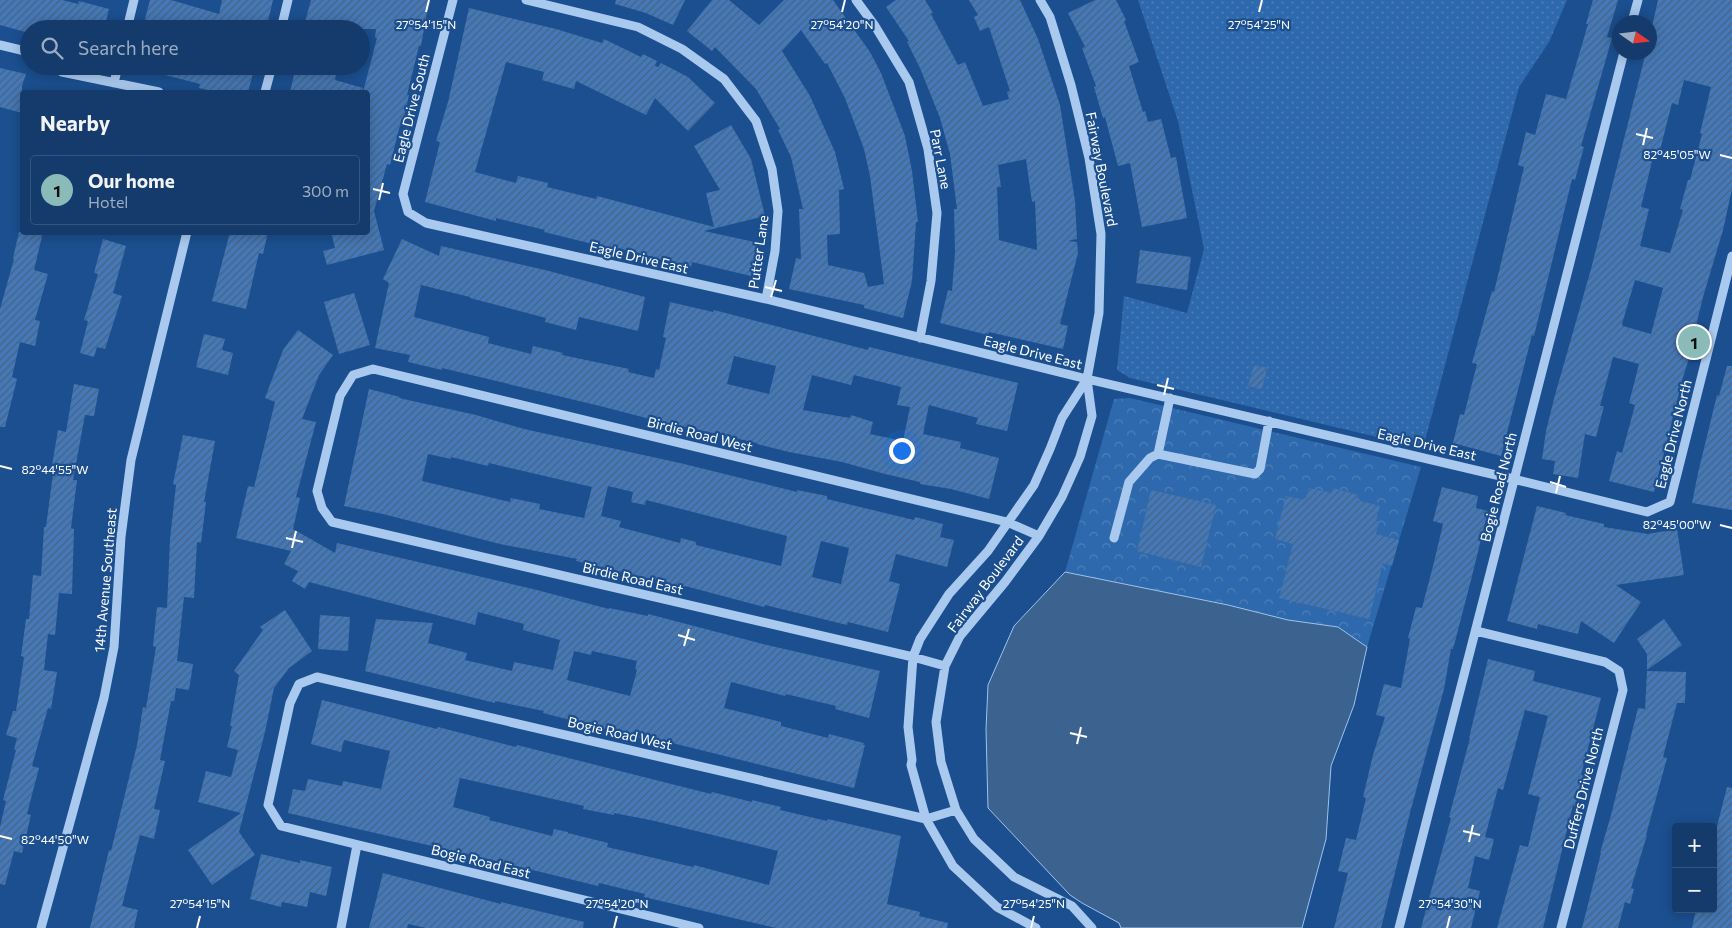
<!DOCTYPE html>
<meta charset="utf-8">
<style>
:root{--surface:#143b6b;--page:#1d4271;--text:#f1f3f6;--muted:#9dadc1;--line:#33557e;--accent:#8bbbb9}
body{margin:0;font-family:Commissioner,sans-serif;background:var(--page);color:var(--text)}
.controls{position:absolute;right:15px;bottom:15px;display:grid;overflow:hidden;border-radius:5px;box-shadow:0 2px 12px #0003}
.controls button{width:45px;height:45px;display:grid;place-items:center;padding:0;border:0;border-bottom:1px solid var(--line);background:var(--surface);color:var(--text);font:25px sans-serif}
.compass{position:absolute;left:1612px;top:15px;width:45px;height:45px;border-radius:50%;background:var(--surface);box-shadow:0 2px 12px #0003;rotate:104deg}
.you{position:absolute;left:901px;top:450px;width:18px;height:18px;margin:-12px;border:4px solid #fff;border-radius:50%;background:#1a73e8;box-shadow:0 0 0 8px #1a73e833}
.badge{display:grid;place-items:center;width:32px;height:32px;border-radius:50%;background:var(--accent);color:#111;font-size:16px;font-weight:700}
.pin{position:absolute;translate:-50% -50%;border:2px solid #fff;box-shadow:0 1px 5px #0006}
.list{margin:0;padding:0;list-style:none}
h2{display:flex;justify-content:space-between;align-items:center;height:65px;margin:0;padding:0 20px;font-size:21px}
h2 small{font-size:16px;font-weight:400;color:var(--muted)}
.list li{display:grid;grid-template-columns:32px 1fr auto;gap:15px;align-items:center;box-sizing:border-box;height:70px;margin:0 10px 10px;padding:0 10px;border:1px solid var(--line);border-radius:5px}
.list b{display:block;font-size:19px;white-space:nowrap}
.list p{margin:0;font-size:16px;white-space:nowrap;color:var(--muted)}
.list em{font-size:16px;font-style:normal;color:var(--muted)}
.icon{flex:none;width:28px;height:28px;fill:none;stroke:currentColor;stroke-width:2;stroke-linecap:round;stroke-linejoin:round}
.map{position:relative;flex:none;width:1732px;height:928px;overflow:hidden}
.search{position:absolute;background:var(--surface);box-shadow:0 2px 12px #0003;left:20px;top:20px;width:350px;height:55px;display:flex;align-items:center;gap:12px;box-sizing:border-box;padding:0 18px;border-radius:28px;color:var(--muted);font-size:19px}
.panel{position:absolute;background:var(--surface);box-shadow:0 2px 12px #0003;left:20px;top:90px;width:350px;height:145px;border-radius:5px}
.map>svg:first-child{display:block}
</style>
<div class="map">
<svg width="1732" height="928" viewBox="0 0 1732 928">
<defs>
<pattern id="grass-dots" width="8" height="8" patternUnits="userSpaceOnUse" patternTransform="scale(1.25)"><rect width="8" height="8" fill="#2e69ad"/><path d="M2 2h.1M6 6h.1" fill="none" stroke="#4d80b9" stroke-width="1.8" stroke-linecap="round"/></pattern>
<pattern id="park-crowns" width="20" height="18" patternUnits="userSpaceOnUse" patternTransform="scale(1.25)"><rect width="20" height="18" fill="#2e69ad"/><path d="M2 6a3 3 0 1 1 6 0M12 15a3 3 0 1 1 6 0" fill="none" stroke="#4d80b9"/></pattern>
<pattern id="building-hatch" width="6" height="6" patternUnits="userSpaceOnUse" patternTransform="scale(1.25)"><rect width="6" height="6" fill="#4478b7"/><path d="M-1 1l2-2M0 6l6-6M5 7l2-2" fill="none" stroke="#486282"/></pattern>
</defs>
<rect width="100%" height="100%" fill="#1b4f8f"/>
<path fill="url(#grass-dots)" d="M1138,0H1567L1549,42L1519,87L1423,448L1130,378L1117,370L1124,296L1187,313L1204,249L1178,121Z"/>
<path fill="url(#park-crowns)" d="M1130,398L1421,467L1367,647L1338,627L1288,620L1228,605L1065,572L1114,399Z"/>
<path fill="#3c6290" stroke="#9cc4f0" d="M1065,572L1228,605L1288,620L1338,627L1367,647L1354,705L1331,766L1326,839L1302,928H1121L1119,923L1082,903L1070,895L988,808L986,729L988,685L1014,626Z"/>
<path fill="url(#building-hatch)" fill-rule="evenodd" d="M0,0H62L78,4L79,1L109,9L104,29H29V33L0,25Z
M150,0H171L219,14L222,0H273L266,29H163L144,23Z
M311,0H429L421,46H419L407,95H409L402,126L400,125L390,165L387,164L374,211L384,250L327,265L323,251L335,248L331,232H368V92H363L377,38H375L376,29H329L305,22Z
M616,0H685L673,25L646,13L615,4Z
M712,0H729L759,25L784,0H833L870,52L881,73L905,136L912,171L918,222H916L912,281L903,318L864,308V305L789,289L796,258L801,259L799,209H803L791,157L778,130L780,129L756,89L715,47L712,51L687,31ZM801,30L825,64L827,63L845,98L864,149L870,176L884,284L868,287L864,273L828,265L827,235L840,234L839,190L844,189L835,152L810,96L782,51Z
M896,0H925L933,13L931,14L958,65L965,62L983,106L1009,99L1007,92L1010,91L989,27L980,31L974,17L978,15L969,0H1020L1038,39L1060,105L1075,201L1077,239L1068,241L1077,242L1078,253L1060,324L1068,326L1063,349L989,332L988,335L940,323L948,290L952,291L955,252L954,209H957L950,154L940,118L920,68L907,42L909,41L886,7ZM1026,159L1032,202L1035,201L1037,250L999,240L997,187H1001L998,165Z
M1095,0H1116L1126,20L1124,21L1139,62L1129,66L1143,112L1145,111L1148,122L1161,119L1171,158L1176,157L1187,218L1142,227L1130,163L1118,166L1105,117L1103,118L1094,87L1096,86L1082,48L1085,47L1068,13Z
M1593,0H1618L1607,37L1612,38L1581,146L1584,147L1575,180L1572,179L1544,295L1534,336L1532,335L1501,456L1453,443L1460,414L1464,415L1477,364L1472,363L1492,291L1494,292L1524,167L1518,165L1526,132L1535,135L1546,94L1566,99L1588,24H1586Z
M1658,0H1732V189L1723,230L1703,297L1691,346H1693L1683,377L1654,492L1609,481L1617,451L1622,453L1635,405L1629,403L1639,364L1613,357L1600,406H1604L1596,437L1585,434L1578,478L1553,474L1555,461L1542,459L1546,431L1555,395L1591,269L1646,52H1650L1651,31ZM1684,80L1711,87L1700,133L1702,134L1690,180H1688L1680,209L1683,210L1670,253L1640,246L1649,209L1641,207L1653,157L1658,158L1672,103L1678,105ZM1635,280L1663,288L1651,334L1623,326L1622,324Z
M469,8L556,29L602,43L604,39L641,57L643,54L657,61L655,66L658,67L661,63L688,77L715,103L688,131L655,98L646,115L576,81L574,89L542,80L544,72L506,62L475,172L516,183L518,176L548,183L547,187L596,199L597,196L714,227L706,193L720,190L694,146L731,125L751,159L765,216L704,231L759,243L751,276L692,262L691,267L618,248L617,250L544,232L545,230L496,218V221L425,202L440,142L436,141L448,102Z
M150,66H255L248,92H217L199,88L200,84L150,71Z
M296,66H338L335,80L363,88L362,92H290Z
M0,68L26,74L22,86V113L0,107Z
M19,232H43L34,270L48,274L35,320L40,321L35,346L20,342L12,377L17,379L5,427H0V309L14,259L13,258Z
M230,232H268L263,254L259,253L246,309L212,301Z
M103,239L126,246L113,293L122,296L105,349L97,347L94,357L80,353L88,321L84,320L98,274L94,273Z
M402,239L439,256L441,246L549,271L645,297L638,331L579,317L576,330L545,322L546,318L470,298V297L421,285L414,317L489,337L488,343L531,354L533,346L563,353L562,355L629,369L628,372L654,378L656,369L659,370L666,338L663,337L670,302L713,312L714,310L868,350L869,347L1018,383L1007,431L976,424L978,418L929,405L923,434L961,442L960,448L999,458L989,499L951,489L920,484V482L885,474L842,462L789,452L757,444V443L646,418L604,407L442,368V370L408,362L410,355L375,348L389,283L383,279ZM734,356L776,366L769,394L727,384ZM812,375L851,385L854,375L901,387L897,405L910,407L903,441L870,434L873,422L851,415L850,418L803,410Z
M1140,250L1191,257L1187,290L1136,283Z
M354,293L370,345L339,354L324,302Z
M298,330L333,355L319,375L302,419L316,422L296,497L300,498L293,529L335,553L337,543L533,589L609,609V608L648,616V614L767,645L880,671L869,718L835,709L836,706L786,694L785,696L731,682L724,708L781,722V726L828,738L829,734L864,743L863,745H865L854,788L652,738L651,741L543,713L544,711L495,701V703L365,671L376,619L433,623L428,643L467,653L465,660L512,671L514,662L553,670L560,640L523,630L524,624L478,612L475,625L309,582L305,589L292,581L298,571L284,564L291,551L236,538L248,486L254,487L275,402L265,398L283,350ZM574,651L591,655L592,651L637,661L635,669L637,670L630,696L567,680Z
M204,334L225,339L222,350L233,353L228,375L196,367Z
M1254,365L1267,368L1262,389L1248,386Z
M1727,366H1732V510L1692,503L1698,473L1717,395L1719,396Z
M74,384L99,389L94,416L85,415L73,480H77L71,528L74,529L72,594L59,593L55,635L48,634L44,670L57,672L51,709L48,708L32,766L39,768L27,814L31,815L22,853L14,851L5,885L0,884V827L6,801L3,800L16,750H14L17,738L6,735L13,711H16L24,657L21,656L26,619H29L33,575L41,576L44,527H46L54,466L52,465L58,430L66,432Z
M369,389L400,397L399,398L476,415L524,429L680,463L797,492V490L827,496V499L914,520L915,517L943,524L940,537L954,540L947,567L896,554L889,581L900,584L888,632L848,622L847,625L765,605L764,607L685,586V587L576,561L577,559L500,544L383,514L344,506ZM428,454L451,459V457L488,466L489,463L592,487L584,518L539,509L540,504L511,498L510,502L422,481ZM608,486L633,492L631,502L645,505L646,500L787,536L781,566L696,545V542L681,538L680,543L619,527L621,521L601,516ZM821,541L849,548L841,584L812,577Z
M183,435L215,441L204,502H206L201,543L197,542L194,598L184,597L177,661L193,664L189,690L176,688L174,701H171L160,760L165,761L154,809L160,810L154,839L140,835L122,906L138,910L134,928H90L109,850L111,851L137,745L143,707L146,708L156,647L153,646L157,607L167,608L170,539L176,485L173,484Z
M1442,487L1478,496L1476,508L1488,511L1471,580L1453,649H1451L1444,689L1411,809L1381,928H1334L1348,873L1338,871L1346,838L1356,840L1366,798L1363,797L1373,755L1385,717L1376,715L1384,684L1401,688L1410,639L1408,638L1416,607L1422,608L1434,562L1443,524L1433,521Z
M1309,488L1332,493L1333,488L1358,495L1357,500L1380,506L1376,521L1379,522L1376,534L1399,540L1392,566L1383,563L1369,619L1279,598L1293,544L1275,539L1286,496L1305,500Z
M1151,490L1216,505L1201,567L1137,551Z
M1537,506L1566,513L1565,515L1604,524V527L1648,534L1677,529L1684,575L1616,585L1641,602L1614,643L1581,621L1578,634L1538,624L1537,629L1507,621Z
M285,610L312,651L289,668L274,688L265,732L239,832L255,855L212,885L188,850L241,813L198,802L206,771L231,777L238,750L227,747L232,726H230L239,675L234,671L263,630L260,627Z
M320,615L350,617L348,651L318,649Z
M1664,619L1682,645L1647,670V654L1637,639Z
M1488,659L1535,671L1533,681L1601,698L1581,775H1583L1575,806L1573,805L1543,928H1497L1520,845L1528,847L1540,797L1528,794L1548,716L1525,710L1503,790L1498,788L1485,837L1494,839L1489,860L1475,856L1468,888L1480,891L1471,928H1421L1451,818L1449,817L1470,738H1469Z
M1647,671L1686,672L1685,703H1677L1663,757L1667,758L1646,835H1647L1631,888L1634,889L1630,904L1625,902L1618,928H1582L1601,853H1600L1611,815L1638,708L1645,709Z
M322,700L437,729L438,727L516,747L517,745L711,794L712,792L752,802V800L781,807L780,810L827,821L828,819L901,836L887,904L920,912L919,916L948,923L947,928H776L644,897L645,894L599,883L598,886L480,857L288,813L293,789L305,791L308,779L342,786L343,781L381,789L390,751L344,740L341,752L311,744ZM460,778L584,806L583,809L614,815V813L655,821L778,851L769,885L694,865L693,867L607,847L608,843L568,833V832L554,829L552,836L489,820L490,817L453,807Z
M1727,787L1732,788V928H1692L1696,909H1713V842Z
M261,854L300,863V860L332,867L326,896L310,892L307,907L282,902L281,907L250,899Z
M383,873L501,904V902L584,922L583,928H426L408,924L407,928H369Z"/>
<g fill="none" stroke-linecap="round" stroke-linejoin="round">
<path stroke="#a9c9ee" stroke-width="9" d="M453,0L403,194L408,212L426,223L766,299L1087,379L1513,479L1647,512L1670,502L1732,256
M526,0L638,27L682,49L724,79L756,121L772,169L778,211L775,251L766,299
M856,0L875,26L909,82L928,149L937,213L931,281L920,338
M1040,0L1050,17L1071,85L1089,158L1101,234L1099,313L1087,379L1092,416L1080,457L1062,497L1039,536L1005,582L960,636L945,666L936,722L941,762L956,810L974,839L1014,877L1072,906L1092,928
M1632,22L1638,0
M127,29L134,0
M281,29L288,0
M0,45L21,50L29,54
M51,66L62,72L159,92
M114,83L118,66
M265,92L272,66
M1158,454L1170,398
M1114,538L1129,482L1150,458L1158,454L1255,474L1260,469L1269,421
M1476,631L1605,662L1619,671L1623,690L1561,928
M945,666L913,657L332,522L322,508L317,491L340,396L353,375L373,369L1007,522L1039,536
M41,928L104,698L114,647L121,537L131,460L187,232
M341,928L357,845
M699,928L281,826L268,805L290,703L299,684L317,677L926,819L956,810
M1036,928L997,907L953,866L926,819L911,765L912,760L908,727L913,657L920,639L949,594L988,551L1034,485L1050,449L1062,418L1087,379
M1399,928L1624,52"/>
</g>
<path fill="none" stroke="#fff" stroke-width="2" d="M426,12L429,0M842,12L845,0M1259,12L1262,0M1636,134L1653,138M1643,145L1647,128M1720,155L1732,158M373,189L390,193M379,200L383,183M765,287L782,291M771,297L776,280M1157,385L1174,389M1164,395L1168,378M0,466L12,469M1550,482L1566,487M1556,493L1560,476M1720,525L1732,528M286,538L303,542M292,548L296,531M678,635L695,640M684,646L689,629M1070,733L1087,737M1077,744L1081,727M1463,831L1480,835M0,836L12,839M1469,842L1473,825M197,928L200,916M614,928L617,916M1031,928L1034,916M1447,928L1450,916"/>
<g text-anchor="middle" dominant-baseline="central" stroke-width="4.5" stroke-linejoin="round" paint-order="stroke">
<g font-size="14" fill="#fff" stroke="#1b4f8f">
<text transform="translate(411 108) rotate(-76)">Eagle Drive South</text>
<text transform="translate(941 159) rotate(79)">Parr Lane</text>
<text transform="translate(1102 169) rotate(79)">Fairway Boulevard</text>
<text transform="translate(758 252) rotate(-82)">Putter Lane</text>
<text transform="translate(639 257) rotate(13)">Eagle Drive East</text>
<text transform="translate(1033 352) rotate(14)">Eagle Drive East</text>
<text transform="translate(700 434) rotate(14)">Birdie Road West</text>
<text transform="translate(1673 434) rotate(-76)">Eagle Drive North</text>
<text transform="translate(1427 444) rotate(13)">Eagle Drive East</text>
<text transform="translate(1498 487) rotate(-76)">Bogie Road North</text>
<text transform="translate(633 578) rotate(13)">Birdie Road East</text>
<text transform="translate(105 580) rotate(-85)">14th Avenue Southeast</text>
<text transform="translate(985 584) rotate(-53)">Fairway Boulevard</text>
<text transform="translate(620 733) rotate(13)">Bogie Road West</text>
<text transform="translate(1583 788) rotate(-76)">Duffers Drive North</text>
<text transform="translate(481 861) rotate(14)">Bogie Road East</text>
</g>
</g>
<g font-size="12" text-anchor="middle" fill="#fff" stroke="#1b4f8f" stroke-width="4.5" stroke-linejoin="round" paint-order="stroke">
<text x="426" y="29">27°54'15"N</text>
<text x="842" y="29">27°54'20"N</text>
<text x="1259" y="29">27°54'25"N</text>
<text x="1677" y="159">82°45'05"W</text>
<text x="55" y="474">82°44'55"W</text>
<text x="1677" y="529">82°45'00"W</text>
<text x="55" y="844">82°44'50"W</text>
<text x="200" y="908">27°54'15"N</text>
<text x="617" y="908">27°54'20"N</text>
<text x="1034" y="908">27°54'25"N</text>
<text x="1450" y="908">27°54'30"N</text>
</g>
</svg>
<div class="controls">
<button>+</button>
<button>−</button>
</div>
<svg class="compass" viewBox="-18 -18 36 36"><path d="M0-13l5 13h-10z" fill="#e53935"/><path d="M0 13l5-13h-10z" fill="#9dadc1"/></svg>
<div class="you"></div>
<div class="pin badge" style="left:1694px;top:342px">1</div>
<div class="search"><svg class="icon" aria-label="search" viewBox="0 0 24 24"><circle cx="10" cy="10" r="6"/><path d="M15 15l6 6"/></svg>Search here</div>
<section class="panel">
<h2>Nearby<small></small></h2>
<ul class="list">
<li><span class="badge">1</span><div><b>Our home</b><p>Hotel</p></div><em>300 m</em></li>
</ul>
</section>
</div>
